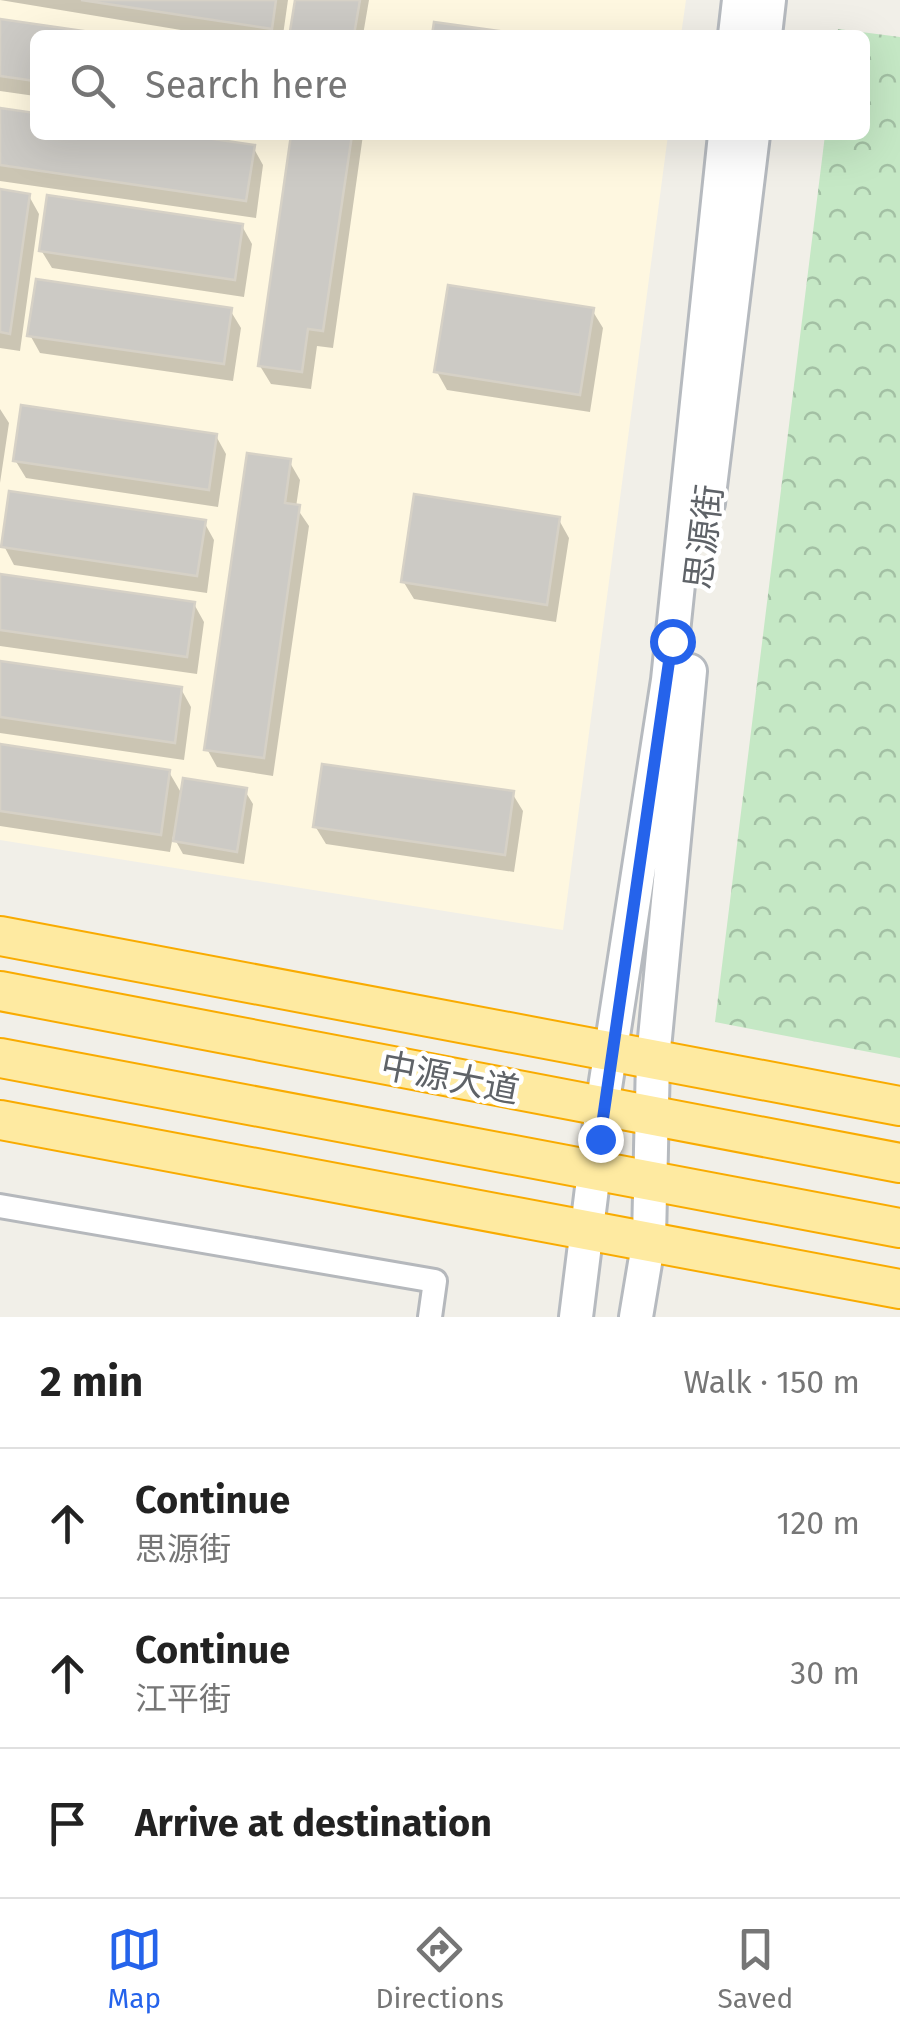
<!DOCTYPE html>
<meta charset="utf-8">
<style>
:root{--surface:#fff;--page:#f6f6f6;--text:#222;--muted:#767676;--line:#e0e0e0;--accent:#2563eb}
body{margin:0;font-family:"Fira Sans","Noto Sans SC",sans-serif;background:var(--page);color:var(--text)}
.stop{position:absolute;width:30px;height:30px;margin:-22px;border:8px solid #2563eb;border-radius:50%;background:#fff}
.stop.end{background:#2563eb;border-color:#fff;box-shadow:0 2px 10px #0008}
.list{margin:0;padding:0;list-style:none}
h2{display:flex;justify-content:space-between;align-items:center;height:130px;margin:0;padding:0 40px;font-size:42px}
h2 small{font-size:32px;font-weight:400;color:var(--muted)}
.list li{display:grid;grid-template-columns:65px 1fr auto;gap:30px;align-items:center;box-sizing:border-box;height:150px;padding:0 40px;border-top:2px solid var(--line)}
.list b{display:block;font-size:38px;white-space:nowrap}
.list p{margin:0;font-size:32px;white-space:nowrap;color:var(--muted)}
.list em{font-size:32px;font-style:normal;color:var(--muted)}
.icon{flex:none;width:55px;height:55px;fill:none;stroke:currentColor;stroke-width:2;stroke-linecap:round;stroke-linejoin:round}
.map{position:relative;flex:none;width:900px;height:1317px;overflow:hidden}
.search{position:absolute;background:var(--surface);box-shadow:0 10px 40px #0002;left:30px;right:30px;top:30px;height:110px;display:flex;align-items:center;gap:25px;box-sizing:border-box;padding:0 35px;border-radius:15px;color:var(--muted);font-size:38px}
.sheet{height:580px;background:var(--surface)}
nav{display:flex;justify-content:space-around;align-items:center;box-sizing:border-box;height:140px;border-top:2px solid var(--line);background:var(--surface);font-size:28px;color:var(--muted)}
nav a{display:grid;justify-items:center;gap:5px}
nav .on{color:var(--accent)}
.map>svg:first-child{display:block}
</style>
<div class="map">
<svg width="900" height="1317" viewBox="0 0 900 1317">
<defs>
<pattern id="park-crowns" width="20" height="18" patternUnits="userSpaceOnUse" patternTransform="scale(2.5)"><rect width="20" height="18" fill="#c5e8c5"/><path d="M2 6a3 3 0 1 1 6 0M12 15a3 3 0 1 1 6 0" fill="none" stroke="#a3c0a4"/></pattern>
</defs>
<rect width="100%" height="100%" fill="#f1efe8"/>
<path fill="#fef7e0" d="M0,0H686L681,35H35V135H668L563,930L0,840Z"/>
<path fill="url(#park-crowns)" d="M838,29L900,37V1058L715,1022L825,135H865V35H837Z"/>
<path fill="#0003" d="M0,0H288L283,35H211Z
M297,0H369L363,35H295Z
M0,22L94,35H35V96L0,91Z
M0,111L35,116V135H168L253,147L263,165L256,218L0,181Z
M293,135H363L333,348L317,346L311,389L271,384L260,366Z
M0,192L29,196L39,214L20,351L0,348Z
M242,226L252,244L244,297L52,268L41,250Z
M230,310L241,328L233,381L40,353L30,335Z
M592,310L603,328L590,412L447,390L437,372Z
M0,409L9,423L0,483Z
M216,436L226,454L218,507L26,478L15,460Z
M289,461L300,480L296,507L309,526L273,776L217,767L207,749Z
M559,520L569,538L556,622L414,599L403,581Z
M204,522L214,540L207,593L14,565L4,546Z
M0,576L194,604L204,622L197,674L0,646Z
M0,663L181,689L191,707L184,760L0,733Z
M0,747L169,772L183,796L245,791L253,804L244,864L183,854L173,836L170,852L0,826Z
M512,793L523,811L514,872L326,844L315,826Z"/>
<path fill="#cccac5" stroke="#d6d1c6" stroke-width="2.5" d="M81,0H276L272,29Z
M295,0H360L354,35L290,31Z
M0,19L111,35H35V81L0,76Z
M434,22L527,35H432Z
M0,108L35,113V135H186L255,145L246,201L0,165Z
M291,135H352L323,331L308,329L302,372L258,366Z
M0,189L30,194L10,334L0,332Z
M47,195L243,224L235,280L39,251Z
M36,279L232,308L224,364L27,336Z
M448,285L594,308L580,395L434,372Z
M21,405L217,434L209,490L13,461Z
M247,453L291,459L285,503L300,505L264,758L204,750Z
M9,491L206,520L197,576L1,547Z
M414,494L560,517L547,605L401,582Z
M0,574L195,602L187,657L0,630Z
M0,661L182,687L175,743L0,717Z
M0,744L170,770L161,835L0,811Z
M322,764L514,791L505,855L313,827Z
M183,778L247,788L237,852L173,841Z"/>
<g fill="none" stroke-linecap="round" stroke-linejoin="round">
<defs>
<path id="minor" d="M0,1206L435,1281L430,1317"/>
<path id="secondary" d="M735,35L739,0
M765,35L769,0
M708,503L753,135
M576,1317L602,1107L668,680L725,135
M636,1317L649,1239L653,1059L690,671"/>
<path id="trunk" d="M0,936L900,1106
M0,991L900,1163
M0,1058L900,1228
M0,1120L900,1289"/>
</defs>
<use href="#minor" stroke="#b5b8bc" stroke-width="28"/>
<use href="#secondary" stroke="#b6babf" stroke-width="38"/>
<use href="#trunk" stroke="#f9ab00" stroke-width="42"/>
<use href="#minor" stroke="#fff" stroke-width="22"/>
<use href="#secondary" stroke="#fff" stroke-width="32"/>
<use href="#trunk" stroke="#feeaa1" stroke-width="38"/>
</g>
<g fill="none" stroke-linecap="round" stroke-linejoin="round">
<path stroke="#2563eb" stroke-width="12" d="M600,1139L672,641"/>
</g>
<g text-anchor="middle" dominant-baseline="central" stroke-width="9" stroke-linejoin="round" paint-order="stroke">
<g font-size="35" fill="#5f6368" stroke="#fff">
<text transform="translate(704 537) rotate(-83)">思源街</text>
<text transform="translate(450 1078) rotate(11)">中源大道</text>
</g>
</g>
</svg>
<div class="stop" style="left:672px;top:641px"></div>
<div class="stop end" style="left:600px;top:1139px"></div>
<div class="search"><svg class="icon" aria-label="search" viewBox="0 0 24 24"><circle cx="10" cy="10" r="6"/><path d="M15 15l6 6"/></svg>Search here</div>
</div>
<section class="sheet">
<h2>2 min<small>Walk · 150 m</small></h2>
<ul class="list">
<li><svg class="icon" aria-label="ahead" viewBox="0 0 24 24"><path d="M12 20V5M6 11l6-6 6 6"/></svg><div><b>Continue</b><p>思源街</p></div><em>120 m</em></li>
<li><svg class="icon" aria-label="ahead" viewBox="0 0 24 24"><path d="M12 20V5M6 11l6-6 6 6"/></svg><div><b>Continue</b><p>江平街</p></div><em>30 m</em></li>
<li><svg class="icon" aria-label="arrive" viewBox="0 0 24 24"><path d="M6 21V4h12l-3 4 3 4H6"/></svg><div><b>Arrive at destination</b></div></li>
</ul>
</section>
<nav>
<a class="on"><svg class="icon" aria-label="map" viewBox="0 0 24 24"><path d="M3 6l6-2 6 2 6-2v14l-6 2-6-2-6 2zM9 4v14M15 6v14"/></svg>Map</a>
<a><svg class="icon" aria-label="directions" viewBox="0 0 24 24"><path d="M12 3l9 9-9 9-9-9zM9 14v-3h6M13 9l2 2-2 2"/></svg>Directions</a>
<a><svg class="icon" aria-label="saved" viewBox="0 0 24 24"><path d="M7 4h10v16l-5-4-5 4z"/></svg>Saved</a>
</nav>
